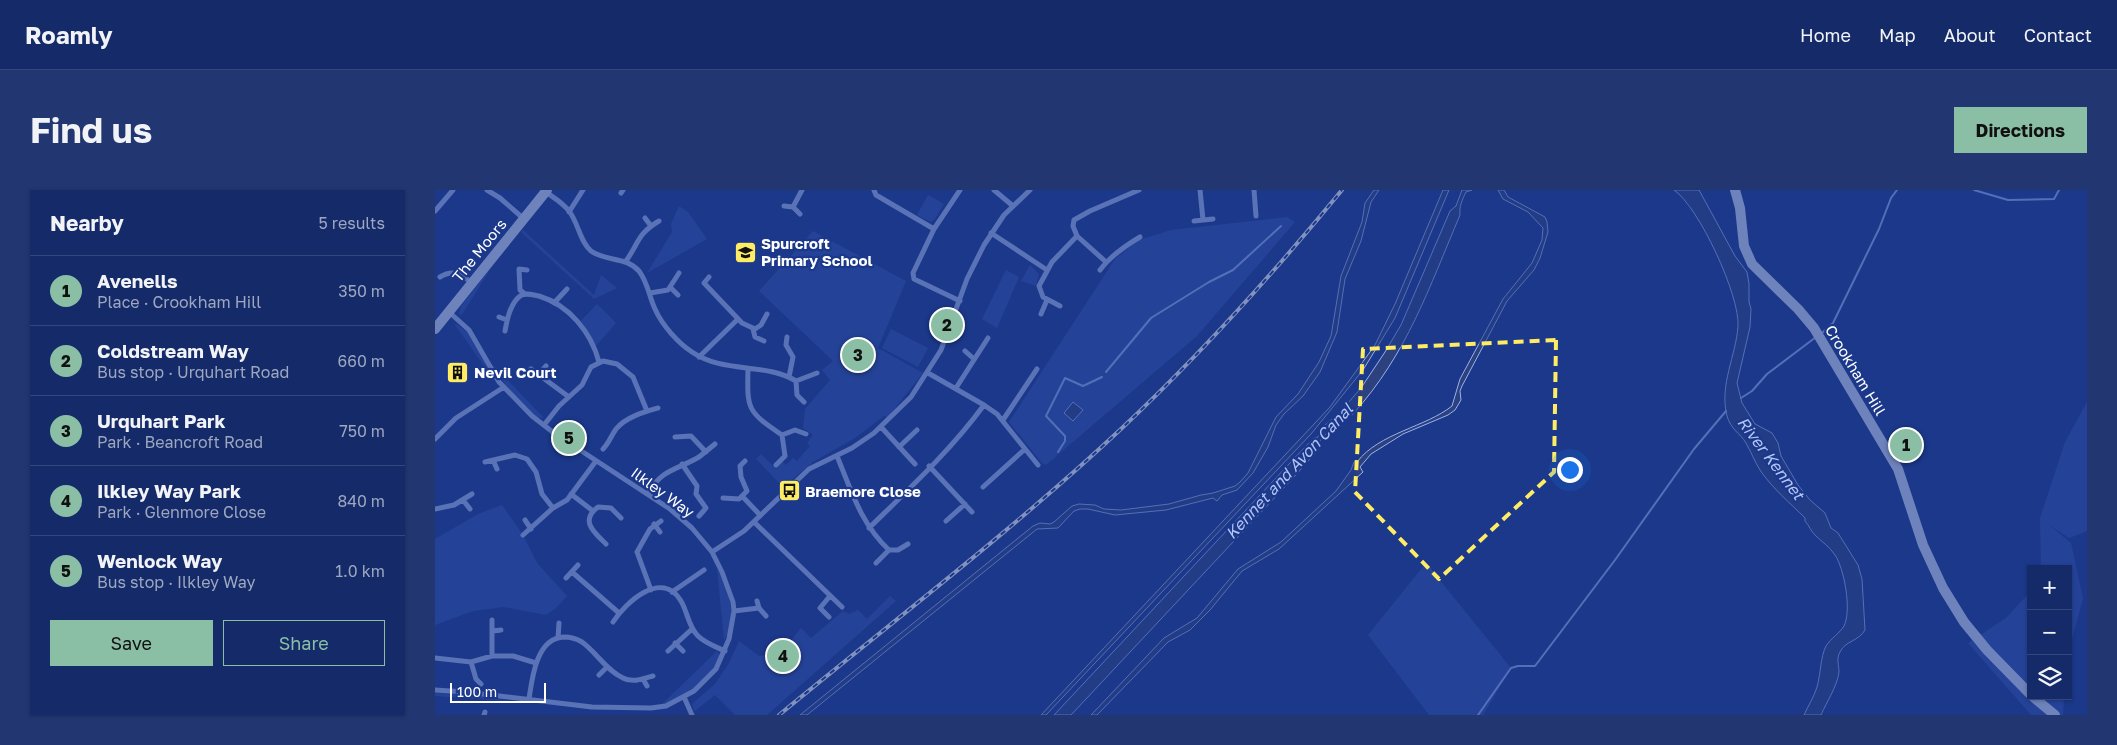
<!DOCTYPE html>
<meta charset="utf-8">
<style>
:root{--surface:#152a68;--page:#223671;--text:#f1f3f6;--muted:#9da7c0;--line:#34467c;--accent:#8abfa5}
body{margin:0;font-family:"Golos Text",sans-serif;background:var(--page);color:var(--text)}
.controls{position:absolute;right:15px;bottom:15px;display:grid;overflow:hidden;border-radius:0px;box-shadow:0 1px 4px #0004}
.controls button{width:45px;height:45px;display:grid;place-items:center;padding:0;border:0;border-bottom:1px solid var(--line);background:var(--surface);color:var(--text);font:25px sans-serif}
.scale{position:absolute;left:15px;bottom:12px;width:96px;box-sizing:border-box;padding-left:5px;border:2px solid #fff;border-top:0;font-size:14px;line-height:18px;white-space:nowrap;color:#fff;-webkit-text-stroke:4px #1c388a;paint-order:stroke}
.you{position:absolute;left:1134px;top:279px;width:18px;height:18px;margin:-12px;border:4px solid #fff;border-radius:50%;background:#1a73e8;box-shadow:0 0 0 8px #1a73e833}
.badge{display:grid;place-items:center;width:32px;height:32px;border-radius:50%;background:var(--accent);color:#111;font-size:16px;font-weight:700}
.pin{position:absolute;translate:-50% -50%;border:2px solid #fff;box-shadow:0 1px 5px #0006}
.list{margin:0;padding:0;list-style:none}
h2{display:flex;justify-content:space-between;align-items:center;height:65px;margin:0;padding:0 20px;font-size:21px}
h2 small{font-size:16px;font-weight:400;color:var(--muted)}
.list li{display:grid;grid-template-columns:32px 1fr auto;gap:15px;align-items:center;box-sizing:border-box;height:70px;padding:0 20px;border-top:1px solid var(--line)}
.list b{display:block;font-size:19px;white-space:nowrap}
.list p{margin:0;font-size:16px;white-space:nowrap;color:var(--muted)}
.list em{font-size:16px;font-style:normal;color:var(--muted)}
.actions{display:flex;gap:10px;padding:15px 20px}
.actions a{flex:1;padding:11px 0;border:1px solid var(--accent);border-radius:0px;text-align:center;font-size:18px;color:var(--accent)}
.actions .main{background:var(--accent);color:#111}
.icon{flex:none;width:28px;height:28px;fill:none;stroke:currentColor;stroke-width:2;stroke-linecap:round;stroke-linejoin:round}
.map{position:relative;flex:none;width:1652px;height:525px;overflow:hidden;border-radius:0px}
header{display:flex;align-items:center;gap:30px;box-sizing:border-box;height:70px;padding:0 25px;background:var(--surface);border-bottom:1px solid var(--line)}
header strong{font-size:24px}
nav{display:flex;gap:28px;margin-inline-start:auto;font-size:18px}
.intro{display:flex;align-items:center;justify-content:space-between;box-sizing:border-box;height:120px;padding:0 30px}
h1{margin:0;font-size:35px}
.button{padding:12px 22px;border-radius:0px;background:var(--accent);color:#111;font-size:18px;font-weight:700}
main{display:flex;gap:30px;padding:0 30px}
aside{flex:1;background:var(--surface);border-radius:0px;box-shadow:0 1px 4px #0004}
.map>svg:first-child{display:block}
</style>
<header>
<strong>Roamly</strong>
<nav><a>Home</a><a>Map</a><a>About</a><a>Contact</a></nav>
</header>
<div class="intro"><h1>Find us</h1><a class="button">Directions</a></div>
<main>
<aside>
<h2>Nearby<small>5 results</small></h2>
<ul class="list">
<li><span class="badge">1</span><div><b>Avenells</b><p>Place · Crookham Hill</p></div><em>350 m</em></li>
<li><span class="badge">2</span><div><b>Coldstream Way</b><p>Bus stop · Urquhart Road</p></div><em>660 m</em></li>
<li><span class="badge">3</span><div><b>Urquhart Park</b><p>Park · Beancroft Road</p></div><em>750 m</em></li>
<li><span class="badge">4</span><div><b>Ilkley Way Park</b><p>Park · Glenmore Close</p></div><em>840 m</em></li>
<li><span class="badge">5</span><div><b>Wenlock Way</b><p>Bus stop · Ilkley Way</p></div><em>1.0 km</em></li>
</ul>
<div class="actions"><a class="main">Save</a><a>Share</a></div>
</aside>
<div class="map">
<svg width="1652" height="525" viewBox="0 0 1652 525">
<rect width="100%" height="100%" fill="#1c388a"/>
<path fill="#2f50a8" d="M493,5L509,14L500,29L496,32L482,25Z
M244,16L253,22L272,49L212,83L237,42L236,34Z
M852,27L860,32L762,146L611,275L607,273L574,232L680,69L704,50L736,40Z
M88,40L159,105L166,85L182,98L159,109L86,42Z
M378,41L471,91L443,158L488,183L453,227L449,226L420,248L378,272L348,297L321,269L326,264L341,279L348,272L351,275L358,268L362,271L375,256L372,253L378,245L368,238L370,219L395,190L387,180L398,171L324,101Z
M595,75L604,84L601,96L586,91Z
M56,78L26,126L24,123L26,116Z
M571,80L584,87L562,138L547,129Z
M162,114L181,133L160,157L144,133Z
M21,134L32,142L62,194L20,135Z
M456,139L493,158L483,177L447,158Z
M57,174L109,228C93,230 65,187 57,174Z
M1652,212V341L1634,348L1613,334L1636,353L1648,408L1633,464V379H1606L1605,328L1630,252Z
M67,315L88,345L102,373L132,406L121,418L111,425L69,417L38,421L0,435V349L43,324Z
M991,373L1076,478L1048,525H994L933,445Z
M282,378C293,398 304,430 289,450Z
M1596,401V506H1629L1628,525H1596L1533,453L1571,428Z
M455,406L461,411L332,525H300L280,505L260,521L257,515L259,512L280,494L294,473L304,451L324,466L346,463L366,438L376,448L408,421L414,424L423,420L432,429Z
M282,461L287,468L259,501L224,517Z
M0,503L45,506L82,512L0,506Z"/>
<path fill="#2c417e" stroke="#99b2ee" d="M939,0H944L936,12L926,51L910,89L902,142L885,182L868,206L849,224L841,235L833,257L818,283L802,300L787,305L782,311L778,308L731,320L680,325L653,319H645L639,321L623,338L602,339L372,525H365L598,336L605,333L615,334L619,332L637,316L644,314L660,315L669,319L686,320L734,314L766,305L778,303L800,296L805,292L813,283L841,227L863,204L884,172L896,146L906,86L927,32L930,13Z
M1008,0H1014L960,128L928,180L876,244L611,525H606L895,217L940,155L960,114Z
M1027,0H1037L1031,2C1027,10 1024,17 1025,25C994,98 972,164 918,224L912,227L899,242L892,243L883,253V260L859,287L636,525H619L869,258L879,248H882L889,236L905,222L926,198L950,162L966,135L1015,21L1021,16Z
M1063,0H1069L1073,7L1110,27L1112,32L1113,42L1105,68L1099,80L1072,111L1027,196L1025,201L1026,210L1020,220L1013,225L968,244L936,264L925,277L928,282L844,359L807,381L775,420L755,440L733,452L662,525H656L729,448L762,428L803,379L846,352L901,301L916,280L919,272H922C944,243 991,237 1017,216L1025,189L1068,109L1097,73L1107,50L1108,38L1093,22L1068,9Z
M1239,0H1264L1300,66L1312,82L1314,94V112L1316,119L1315,137L1302,193L1307,213L1320,234L1337,243L1343,253L1346,266L1363,295L1375,310L1390,323L1396,338L1403,343L1423,375L1427,389L1430,440C1424,451 1410,451 1405,462C1401,469 1404,475 1404,482C1402,497 1392,511 1386,525H1369C1373,516 1379,507 1382,497C1386,483 1385,468 1391,456C1396,448 1405,443 1409,436C1417,420 1409,378 1400,365C1395,357 1387,352 1381,346C1376,342 1374,335 1370,331V328C1355,313 1337,298 1325,280C1320,272 1316,262 1311,253C1305,243 1296,240 1292,226C1284,195 1301,166 1303,136C1305,106 1264,17 1239,0Z
M638,212L648,220L638,231L629,223Z"/>
<g fill="none" stroke-linecap="round" stroke-linejoin="round">
<path stroke="#99b2ee" stroke-width="2" d="M1539,0L1573,10L1619,9L1624,0
M1387,143L1398,133L1444,39L1456,8L1462,0
M671,182L716,128L774,92L798,80L846,36
M1306,208L1317,201L1332,184L1381,147
M623,262L630,251V246L611,226L630,188L648,196L667,187
M1043,525L1076,478L1083,476H1100L1180,370L1259,259L1291,221"/>
<path stroke="#a6baec" stroke-width="5" d="M52,0L65,8L89,29
M439,0L441,5L499,39
M525,0L499,39L478,83L479,89L525,111
M559,0L578,16
M765,0L768,30
M819,0L821,26
M111,2C119,8 128,13 134,21C143,32 145,52 156,61C171,72 191,66 204,81C213,93 214,106 220,119C227,135 243,153 257,162C289,184 329,172 361,191L382,183
M186,3L188,0
M349,16L358,17L365,24
M358,17L367,0
M0,21L18,0
M134,22L148,0
M210,28L216,36
M759,31L778,29
M556,43L612,80
M642,46L671,72
M191,71C204,53 202,44 224,31
M665,80C675,66 690,56 705,47
M5,87C18,79 26,84 37,93
M274,87L269,93L307,133L320,139L326,135L332,124
M236,98L243,105
M215,103L233,100L244,83
M90,104L85,100L84,79L92,80
M119,113L132,99
M625,116L608,107L604,96L617,72L642,46L638,36L639,30L655,21L704,0
M606,124L612,110
M64,127L72,130
M318,139L320,147L329,151
M70,141C72,130 75,114 85,106C90,102 98,105 104,106C134,115 156,142 164,172
M352,147L351,155L358,167L354,187
M530,161L539,169
M264,167L303,129
M313,178C312,220 312,221 347,245L360,240L371,244
M96,179L134,207
M493,183L549,215L562,224L603,275
M104,184L111,176
M361,191L362,205L369,212
M521,198L553,148
M568,230L602,179
M109,235L124,216L147,195L156,177L168,171L182,174L198,187L212,221
M446,237L480,274
M240,247L256,246L271,262
M0,249L21,228L69,197
M464,257L482,240
M168,259C174,253 176,246 181,239C191,227 209,222 223,218
M402,266C416,300 426,334 454,360H463L473,354
M58,270L62,279
M50,272L80,265L92,269L101,282L107,304L118,318
M247,274L262,296L261,304L271,318L264,326
M341,275L350,266L347,245
M494,276L537,322
M548,297L590,259
M136,304L158,321
M213,304C226,279 242,280 264,267C269,263 274,259 280,254
M307,306L325,325
M288,308L304,309L312,301L306,287L305,276L310,271
M28,310L35,319
M0,319L19,315L37,304
M90,330L96,339
M511,331L530,314
M319,332L407,417
M219,334L225,342
M434,338C474,299 516,260 549,215
M88,345L118,318L132,310L161,271
M171,354C160,343 144,331 163,317L176,318L186,328
M277,362L309,341L374,279L417,258L439,243L476,207L506,160L532,89L549,55L569,25L595,0
M441,373L454,360
M137,382L184,423
M131,388L143,375
M216,400L202,362L215,339L226,331
M237,402L269,380
M322,411L324,418L331,426
M299,421L324,418
M394,427L385,418L395,406
M57,430V466
M178,432C191,412 227,379 246,411C253,423 253,436 263,446C270,453 281,457 290,461
M58,441L66,440
M123,448L124,433
M240,453L248,461
M233,461L257,439
M0,468L36,472L57,466H78L101,473
M36,472L41,489L46,494
M164,485L172,477
M208,489L212,496
M0,500L30,502L157,517L216,518L231,516L259,501L281,479L294,449L299,421L298,412L287,382L277,362L257,338L235,319L119,243L97,226L64,192L34,140L14,122
M249,507L257,525
M94,509C97,489 101,448 129,447C135,447 142,449 147,452C162,463 171,480 188,488C197,493 208,489 218,486
M49,525L50,522"/>
<path stroke="#d3ddf9" stroke-width="10" d="M1300,0L1305,18L1309,56L1317,74L1363,119L1379,138L1463,279L1488,355L1508,398L1529,432L1552,460L1596,505
M0,139L112,0
M1597,506L1620,525"/>
<defs>
<path id="rail" d="M344,525C458,431 578,340 686,239C765,165 838,84 907,0"/>
</defs>
<use href="#rail" stroke="#fff" stroke-width="4"/>
<use href="#rail" stroke="#1c388a" stroke-width="2" stroke-dasharray="5.5" stroke-linecap="butt"/>
</g>
<path d="M0 0H1652V525H0ZM1121,150L1119,282L1004,389L920,302L928,159Z" fill="#1c388a" fill-opacity=".55" fill-rule="evenodd"/>
<path fill="none" stroke="#fdec64" stroke-width="4" stroke-dasharray="10 6" stroke-linejoin="round" d="M1121,150L1119,282L1004,389L920,302L928,159Z"/>
<defs>
<symbol id="school-square" viewBox="-11 -11 22 22"><rect x="-9" y="-9" width="18" height="18" rx="4" fill="#fdec64" stroke="#1c388a"/><path d="M0-5L7-2L0 1L-7-2ZM-4 1L0 2.5L4 1V4Q0 6-4 4Z" fill="#111"/></symbol>
<symbol id="building-square" viewBox="-11 -11 22 22"><rect x="-9" y="-9" width="18" height="18" rx="4" fill="#fdec64" stroke="#1c388a"/><path d="M-4-6H4V6H1V3H-1V6H-4ZM-2.5-4.3h1.7v1.8h-1.7ZM.8-4.3h1.7v1.8H.8ZM-2.5-1h1.7V.8h-1.7ZM.8-1h1.7V.8H.8Z" fill="#111"/></symbol>
<symbol id="bus-square" viewBox="-11 -11 22 22"><rect x="-9" y="-9" width="18" height="18" rx="4" fill="#fdec64" stroke="#1c388a"/><path d="M-5-6H5V4H4V6H2V4H-2V6H-4V4H-5ZM-3.5-4V0h7V-4ZM-3.5 1.2v1.5H-2V1.2ZM2 1.2v1.5H3.5V1.2Z" fill="#111"/></symbol>
</defs>
<g fill-rule="evenodd">
<use href="#school-square" x="298" y="50" width="25" height="25"/>
<use href="#building-square" x="10" y="170" width="25" height="25"/>
<use href="#bus-square" x="342" y="288" width="25" height="25"/>
</g>
<g text-anchor="middle" dominant-baseline="central" stroke-width="4.5" stroke-linejoin="round" paint-order="stroke">
<g font-size="15" font-weight="bold" fill="#fff" stroke="#1c388a" text-anchor="start">
<text x="326" y="53">Spurcroft<tspan x="326" dy="17">Primary School</tspan></text>
<text x="39" y="182">Nevil Court</text>
<text x="370" y="301">Braemore Close</text>
</g>
<g font-size="15" fill="#fff" stroke="#1c388a">
<text transform="translate(44 60) rotate(-51)">The Moors</text>
<text transform="translate(1421 180) rotate(59)">Crookham Hill</text>
<text transform="translate(228 302) rotate(36)">Ilkley Way</text>
</g>
<g font-size="16" font-style="italic" fill="#b2c4f4" stroke="#1c388a">
<text transform="translate(1336 268) rotate(53)">River Kennet</text>
<text transform="translate(854 281) rotate(-47)">Kennet and Avon Canal</text>
</g>
</g>
</svg>
<div class="controls">
<button>+</button>
<button>−</button>
<button><svg class="icon" aria-label="layers" viewBox="0 0 24 24"><path d="M12 4l9 5-9 5-9-5zM3 14l9 5 9-5"/></svg></button>
</div>
<div class="scale">100 m</div>
<div class="you"></div>
<div class="pin badge" style="left:1471px;top:255px">1</div>
<div class="pin badge" style="left:512px;top:135px">2</div>
<div class="pin badge" style="left:423px;top:165px">3</div>
<div class="pin badge" style="left:348px;top:466px">4</div>
<div class="pin badge" style="left:134px;top:248px">5</div>
</div>
</main>
